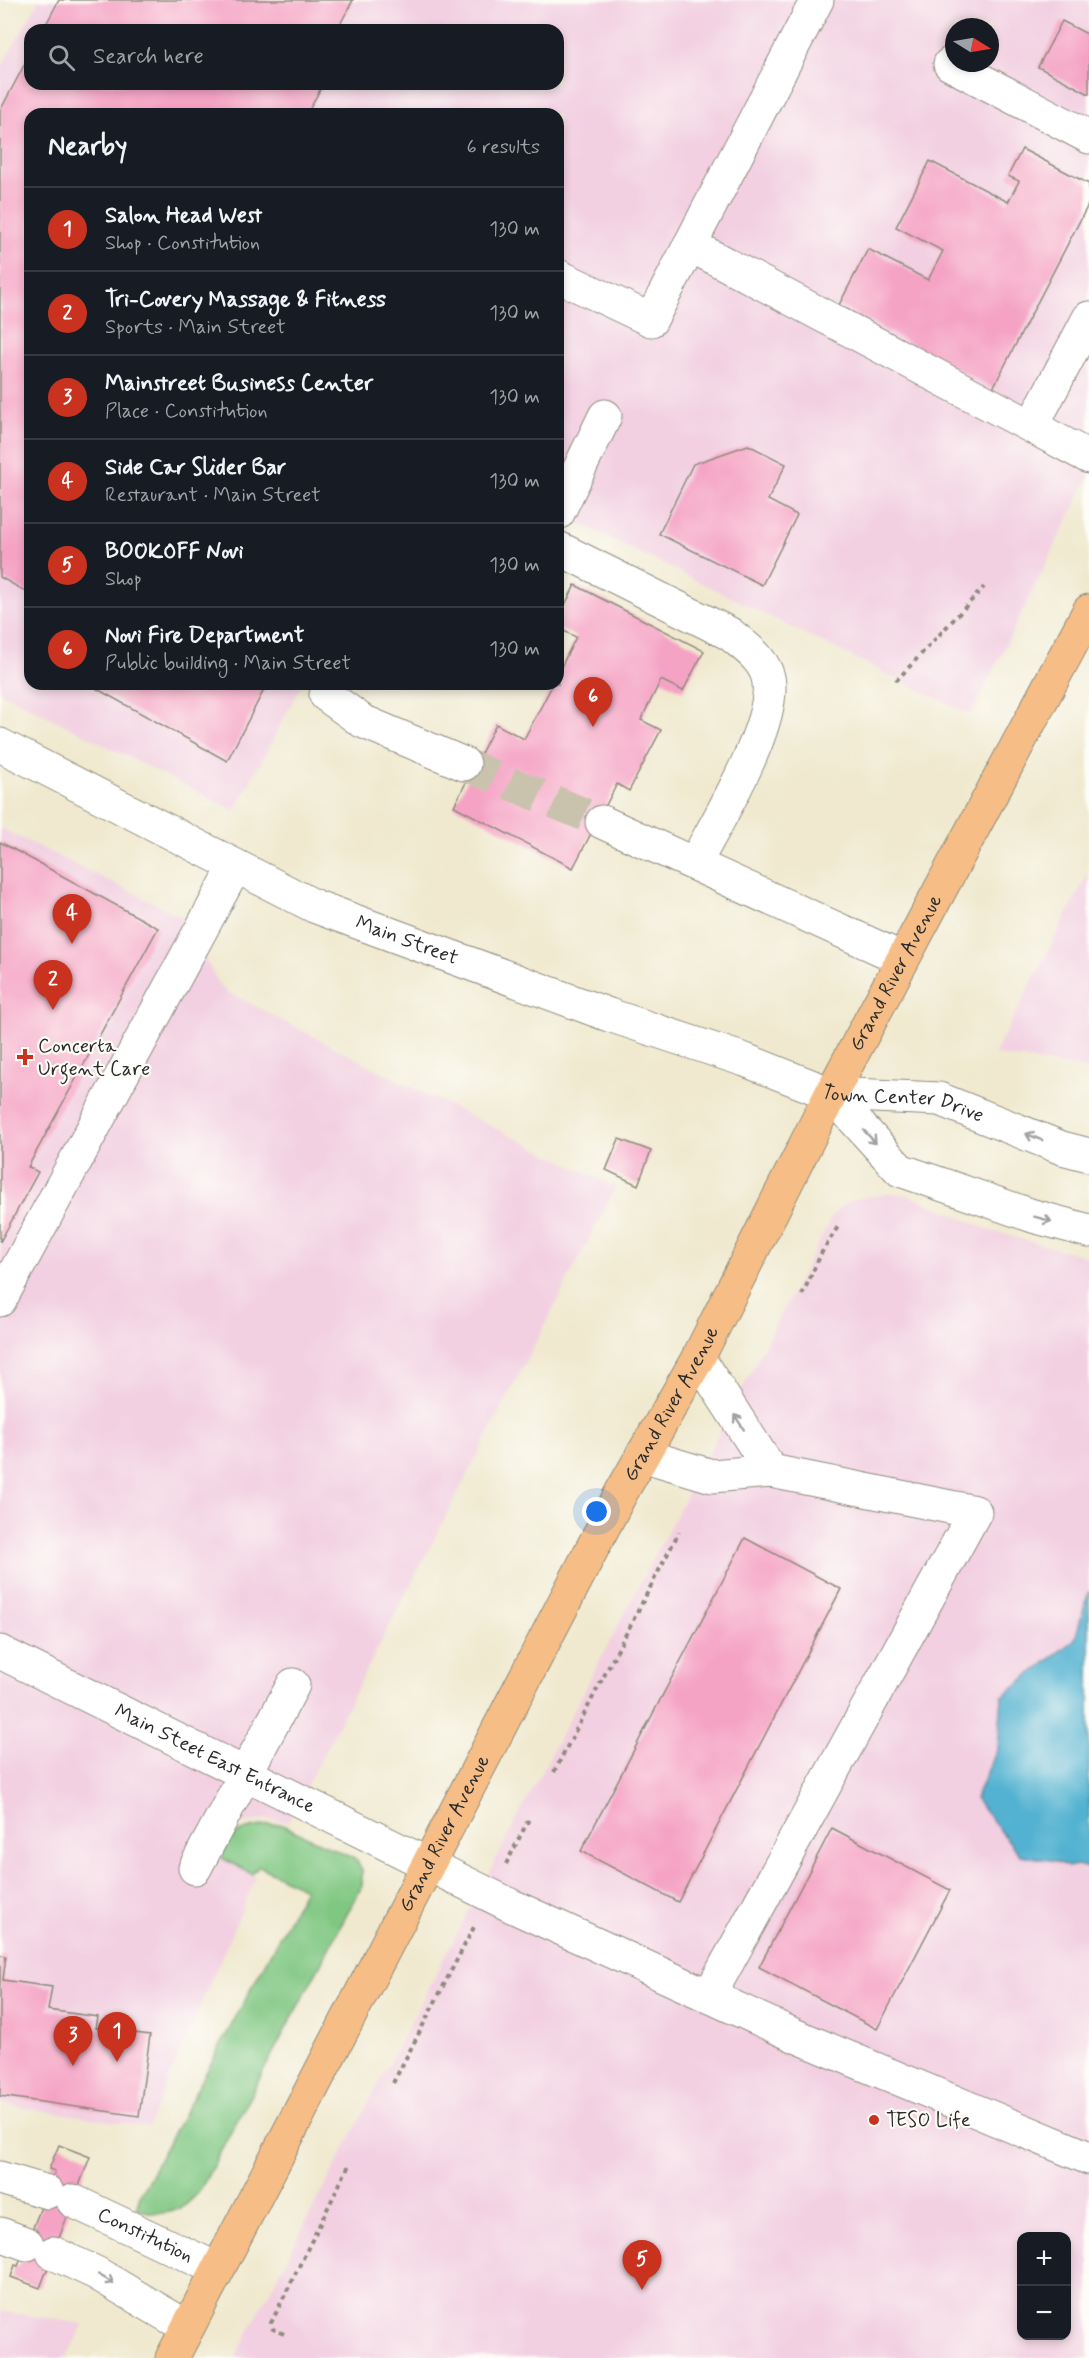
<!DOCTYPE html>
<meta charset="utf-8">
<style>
:root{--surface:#171b24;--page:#20242c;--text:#f1f3f6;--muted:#9ea1a6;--line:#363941;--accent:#c8321e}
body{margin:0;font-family:Mynerve,sans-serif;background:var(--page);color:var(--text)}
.controls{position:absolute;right:18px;bottom:18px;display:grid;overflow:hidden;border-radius:12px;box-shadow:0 3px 9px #0003}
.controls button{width:54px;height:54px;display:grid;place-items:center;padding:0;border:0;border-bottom:2px solid var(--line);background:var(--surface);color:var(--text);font:30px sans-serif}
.compass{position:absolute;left:945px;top:18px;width:54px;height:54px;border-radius:50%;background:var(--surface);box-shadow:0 3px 9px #0003;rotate:101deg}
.you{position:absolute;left:597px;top:1512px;width:21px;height:21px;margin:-15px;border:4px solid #fff;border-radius:50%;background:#1a73e8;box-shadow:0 0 0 9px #1a73e833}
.badge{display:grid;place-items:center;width:39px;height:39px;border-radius:50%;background:var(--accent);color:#fff;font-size:20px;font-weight:700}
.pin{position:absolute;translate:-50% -50px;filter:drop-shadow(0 2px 3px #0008)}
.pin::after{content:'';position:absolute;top:32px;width:21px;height:18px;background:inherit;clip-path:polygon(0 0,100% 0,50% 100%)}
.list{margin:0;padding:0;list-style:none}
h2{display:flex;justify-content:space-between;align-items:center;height:78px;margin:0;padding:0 24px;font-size:26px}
h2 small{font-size:20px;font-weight:400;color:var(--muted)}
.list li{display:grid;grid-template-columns:39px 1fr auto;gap:18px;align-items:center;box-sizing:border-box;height:84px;padding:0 24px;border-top:2px solid var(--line)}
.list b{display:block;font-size:22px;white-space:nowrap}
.list p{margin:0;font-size:20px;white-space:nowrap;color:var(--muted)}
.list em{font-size:20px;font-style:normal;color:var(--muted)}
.icon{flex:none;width:33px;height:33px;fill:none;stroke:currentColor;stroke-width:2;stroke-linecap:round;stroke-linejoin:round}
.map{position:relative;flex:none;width:1089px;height:2358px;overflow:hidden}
.search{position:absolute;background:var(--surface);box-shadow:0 3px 9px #0003;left:24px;top:24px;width:540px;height:66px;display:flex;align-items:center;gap:15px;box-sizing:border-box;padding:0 21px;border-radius:18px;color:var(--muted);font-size:22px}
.panel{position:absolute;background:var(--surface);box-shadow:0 3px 9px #0003;left:24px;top:108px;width:540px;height:582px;border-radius:18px}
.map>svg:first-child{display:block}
</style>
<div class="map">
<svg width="1089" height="2358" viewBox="0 0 1089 2358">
<rect width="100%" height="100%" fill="#fdfcf7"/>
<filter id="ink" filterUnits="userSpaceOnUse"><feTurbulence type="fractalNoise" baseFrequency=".0167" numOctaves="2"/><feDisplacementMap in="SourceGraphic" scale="12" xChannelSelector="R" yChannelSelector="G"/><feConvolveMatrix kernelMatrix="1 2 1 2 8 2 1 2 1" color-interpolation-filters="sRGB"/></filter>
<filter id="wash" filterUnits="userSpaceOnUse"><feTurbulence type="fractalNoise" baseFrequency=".008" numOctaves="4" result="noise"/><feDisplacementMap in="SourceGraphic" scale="24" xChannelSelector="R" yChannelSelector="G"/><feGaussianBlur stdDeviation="1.35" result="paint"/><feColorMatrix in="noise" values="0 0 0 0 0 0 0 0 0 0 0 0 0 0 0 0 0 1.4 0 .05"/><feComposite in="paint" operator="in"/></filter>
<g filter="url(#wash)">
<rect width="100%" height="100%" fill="#f0e9cf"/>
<path fill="#f2cfe1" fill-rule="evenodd" d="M39,0H1089V477L971,715L558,513V114H30V684H302L235,811L0,692V69ZM954,27H990V63H954ZM30,30H558V84H30Z
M0,828L181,916L219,984L226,991L417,1090L616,1187L288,1822L266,1819L251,1822L238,1826L227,1837L218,1856L256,1877L148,2127L0,2104Z
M1089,872V1069L994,1055Z
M893,1193L906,1194L992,1231L1089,1257V2358H235L833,1215L844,1204L855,1199ZM1022,2236H1066V2336H1022Z
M0,2311L84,2324L66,2358H0Z"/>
<path fill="#80c782" stroke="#567956" stroke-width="1.5" d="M280,1824L357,1860L362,1871V1886L200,2190C182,2214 164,2217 136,2209L140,2195L305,1889L259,1866L252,1874L222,1858C230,1826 253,1827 280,1824Z"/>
<path fill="#52b2d1" stroke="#3e6e7e" stroke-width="1.5" d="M1089,1591V1868L1077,1865L1068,1867L1056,1861L1020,1855L975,1799L998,1748L1002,1697L1075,1639Z"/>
<g id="blocks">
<path fill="#f5a3c4" d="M59,0H353L337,30H43Z
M1062,21L1089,35V94L1038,67Z
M30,54V84H323L307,114H30V594L0,577V111Z
M1022,149L1089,184V203L993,388L839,305L868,249L928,280L943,251L896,227L930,161L1008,202L1019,181L1008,176Z
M748,445L786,464L768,500L797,515L762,585L659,534L693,464Z
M575,585L704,651L683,691L661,680L641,720L661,730L629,791L617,784L573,868L454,806L496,724L524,739L553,684H558V673L576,637L558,628V619Z
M100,684H267L227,761L97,689Z
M0,842L158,928L28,1167L38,1172L0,1242Z
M619,1139L651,1151L638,1185L606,1170Z
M745,1538L841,1589L678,1902L581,1851Z
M832,1828L950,1890L877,2029L759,1967Z
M0,1955L6,1956L3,1980L52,1987L48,2010L98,2017L96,2028L150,2035L139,2116L0,2096Z
M59,2145L90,2157L40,2288L11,2277L15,2265L18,2266L55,2171L49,2169Z"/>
</g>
</g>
<g filter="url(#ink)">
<use href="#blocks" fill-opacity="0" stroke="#8e8a7d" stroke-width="1.5"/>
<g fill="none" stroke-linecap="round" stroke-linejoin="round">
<path stroke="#c9c3ae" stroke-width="33" stroke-dasharray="33 16" stroke-linecap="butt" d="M464,764L602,822"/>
<defs>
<g id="minor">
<path d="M950,64L1089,137"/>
<path d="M690,245L1089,457"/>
<path d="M558,276L651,320L817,0"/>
<path d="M1032,426L1089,318"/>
<path d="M558,513L605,416"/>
<path d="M558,548L730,634C743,645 761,657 767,674C782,716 716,823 695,863"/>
<path d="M326,695L362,721L464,764"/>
<path id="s1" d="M0,745L314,906L609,1015L745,1060L831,1094L939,1099L1062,1148L1089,1155"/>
<path d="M602,822L903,959"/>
<path d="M831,1094L900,1170L1033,1216L1089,1231"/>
<path d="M0,1300L235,867"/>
<path d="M698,1358L771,1471"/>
<path id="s2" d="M0,1652L512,1906L709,1996L975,1512L771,1471L712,1476L642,1455"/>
<path d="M195,1868L293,1685"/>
<path d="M709,1996L796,2036L1089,2158"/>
<path d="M0,2178L47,2192"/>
<path id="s3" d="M73,2201L217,2269"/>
<path d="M0,2234L27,2244"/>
<path d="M53,2253L96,2273L187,2327"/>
</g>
<g id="major">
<path id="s4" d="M172,2358L621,1493L698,1358L831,1094L1089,611"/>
</g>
</defs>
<use href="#minor" stroke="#8e8a7d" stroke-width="35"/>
<use href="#major" stroke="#8e8a7d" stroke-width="35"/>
<path stroke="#8e8a7d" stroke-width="4" stroke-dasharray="4.5 4.5" stroke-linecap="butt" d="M896,681L984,587
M802,1295L822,1252L839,1225
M554,1772L679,1532
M506,1864L529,1819
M393,2083L474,1927
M284,2334L273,2329L271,2323L350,2163"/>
<use href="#minor" stroke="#fff" stroke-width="33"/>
<use href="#major" stroke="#f6be86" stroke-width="33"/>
</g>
<defs><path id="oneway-shaft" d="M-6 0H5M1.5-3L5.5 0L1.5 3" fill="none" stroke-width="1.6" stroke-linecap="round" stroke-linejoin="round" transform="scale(1.5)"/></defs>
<g stroke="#a0a0a0">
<use href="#oneway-shaft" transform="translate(870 1137) rotate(47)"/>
<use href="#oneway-shaft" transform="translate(1034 1137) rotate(-158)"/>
<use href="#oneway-shaft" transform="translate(1043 1219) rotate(15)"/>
<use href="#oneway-shaft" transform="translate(739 1422) rotate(-123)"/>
<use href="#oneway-shaft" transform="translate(106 2279) rotate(30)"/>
</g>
</g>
<g fill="#c8321e" stroke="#fdfcf7" stroke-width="2">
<path d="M22 1048h6v6h6v6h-6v6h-6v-6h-6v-6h6z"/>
<circle cx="874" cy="2120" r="6"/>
</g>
<g text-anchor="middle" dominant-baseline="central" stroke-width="4.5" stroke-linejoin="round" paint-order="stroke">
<g font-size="20" fill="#2b2b2b" stroke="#fdfcf7">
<text stroke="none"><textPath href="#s1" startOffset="452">Main Street</textPath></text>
<text stroke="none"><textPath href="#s4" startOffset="1563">Grand River Avenue</textPath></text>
<text stroke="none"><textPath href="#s1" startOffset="976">Town Center Drive</textPath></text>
<text stroke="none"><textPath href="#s4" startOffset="1077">Grand River Avenue</textPath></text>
<text stroke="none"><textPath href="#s2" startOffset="240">Main Steet East Entrance</textPath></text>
<text stroke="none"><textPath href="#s4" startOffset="591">Grand River Avenue</textPath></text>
<text stroke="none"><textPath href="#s3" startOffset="80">Constitution</textPath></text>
</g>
<g font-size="20" fill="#2b2b2b" stroke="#fdfcf7" text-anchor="start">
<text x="38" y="1046">Concerta<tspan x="38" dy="23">Urgent Care</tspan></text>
<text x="886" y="2120">TESO Life</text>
</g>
</g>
</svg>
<div class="controls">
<button>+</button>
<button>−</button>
</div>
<svg class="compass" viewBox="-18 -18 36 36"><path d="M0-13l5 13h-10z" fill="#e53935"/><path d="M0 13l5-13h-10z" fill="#9ea1a6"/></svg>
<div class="you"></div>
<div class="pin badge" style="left:117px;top:2062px">1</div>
<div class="pin badge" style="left:53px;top:1010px">2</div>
<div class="pin badge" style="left:73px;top:2066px">3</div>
<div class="pin badge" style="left:72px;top:944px">4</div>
<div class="pin badge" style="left:642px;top:2290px">5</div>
<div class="pin badge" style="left:593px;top:727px">6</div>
<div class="search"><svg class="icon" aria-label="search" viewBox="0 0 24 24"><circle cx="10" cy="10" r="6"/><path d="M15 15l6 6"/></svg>Search here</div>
<section class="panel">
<h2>Nearby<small>6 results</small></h2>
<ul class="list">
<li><span class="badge">1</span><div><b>Salon Head West</b><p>Shop · Constitution</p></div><em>130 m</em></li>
<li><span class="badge">2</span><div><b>Tri-Covery Massage &amp; Fitness</b><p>Sports · Main Street</p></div><em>130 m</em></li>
<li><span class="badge">3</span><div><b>Mainstreet Business Center</b><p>Place · Constitution</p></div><em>130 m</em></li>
<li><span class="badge">4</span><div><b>Side Car Slider Bar</b><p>Restaurant · Main Street</p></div><em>130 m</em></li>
<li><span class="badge">5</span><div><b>BOOKOFF Novi</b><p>Shop</p></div><em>130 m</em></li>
<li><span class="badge">6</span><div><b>Novi Fire Department</b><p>Public building · Main Street</p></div><em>130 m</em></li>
</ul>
</section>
</div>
